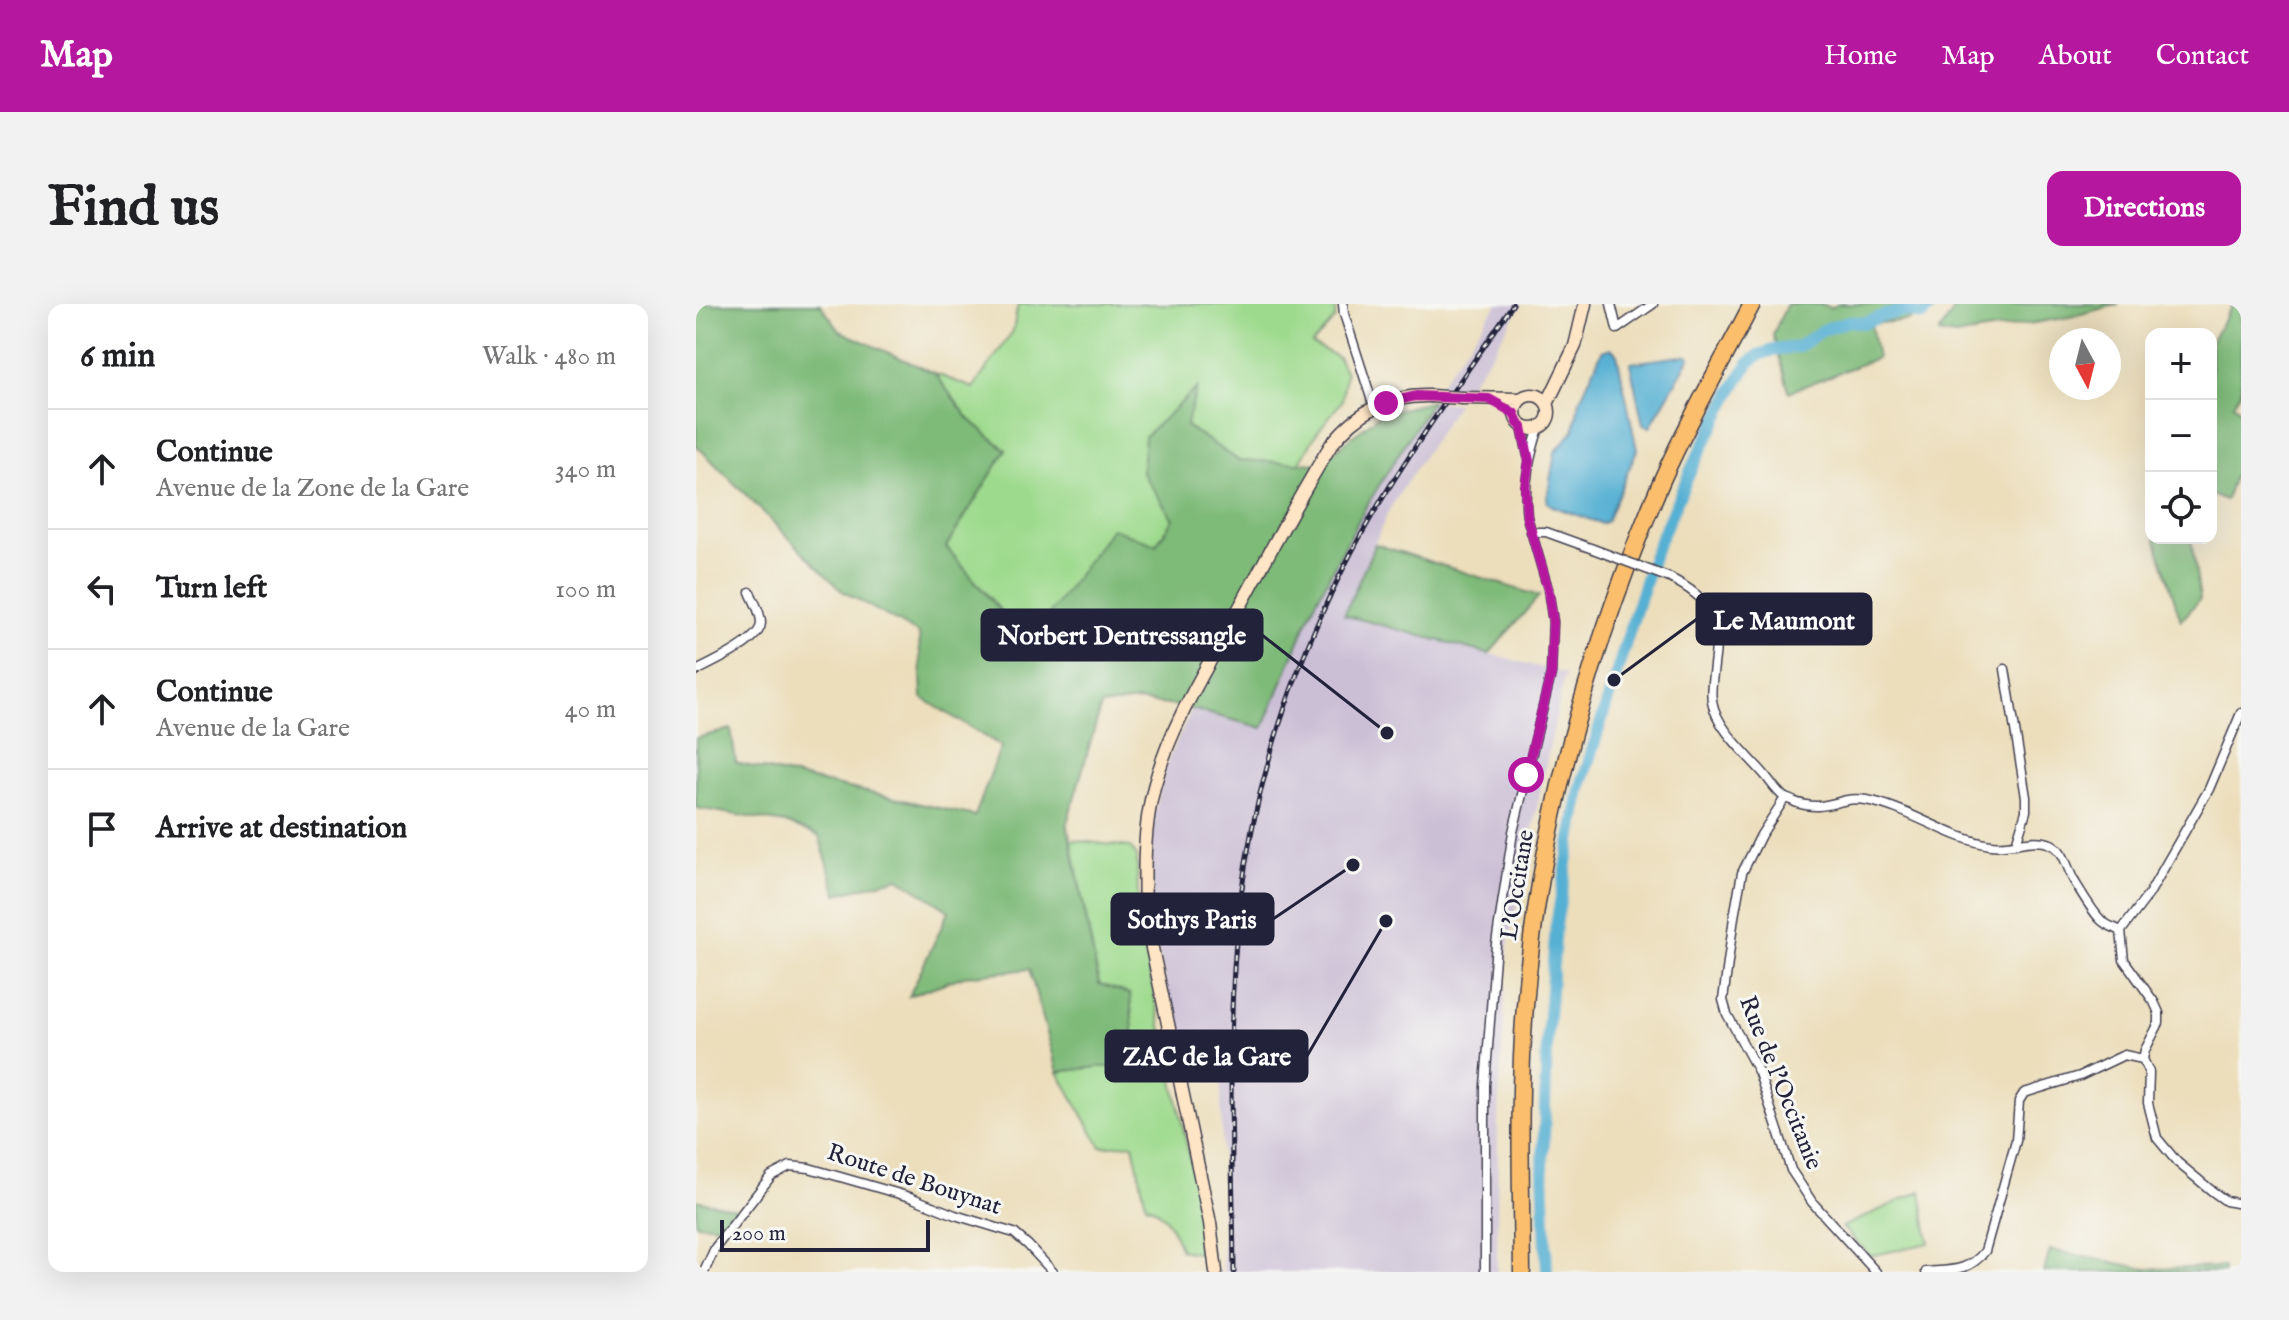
<!DOCTYPE html>
<meta charset="utf-8">
<style>
:root{--surface:#fff;--page:#f2f2f2;--text:#202124;--muted:#757577;--line:#e0e0e0;--accent:#b5179e}
body{margin:0;font-family:"IM FELL English",serif;background:var(--page);color:var(--text)}
.controls{position:absolute;right:24px;top:24px;display:grid;overflow:hidden;border-radius:16px;box-shadow:0 8px 32px #0002}
.controls button{width:72px;height:72px;display:grid;place-items:center;padding:0;border:0;border-bottom:2px solid var(--line);background:var(--surface);color:var(--text);font:40px sans-serif}
.compass{position:absolute;left:1353px;top:24px;width:72px;height:72px;border-radius:50%;background:var(--surface);box-shadow:0 8px 32px #0002;rotate:173deg}
.scale{position:absolute;left:24px;bottom:20px;width:210px;box-sizing:border-box;padding-left:8px;border:4px solid #22223b;border-top:0;font-size:22px;line-height:28px;white-space:nowrap;color:#22223b;-webkit-text-stroke:6px #f6f6f2;paint-order:stroke}
.stop{position:absolute;width:24px;height:24px;margin:-18px;border:6px solid #b5179e;border-radius:50%;background:#fff}
.stop.end{background:#b5179e;border-color:#fff;box-shadow:0 2px 8px #0008}
.list{margin:0;padding:0;list-style:none}
h2{display:flex;justify-content:space-between;align-items:center;height:104px;margin:0;padding:0 32px;font-size:34px}
h2 small{font-size:26px;font-weight:400;color:var(--muted)}
.list li{display:grid;grid-template-columns:52px 1fr auto;gap:24px;align-items:center;box-sizing:border-box;height:120px;padding:0 32px;border-top:2px solid var(--line)}
.list b{display:block;font-size:30px;white-space:nowrap}
.list p{margin:0;font-size:26px;white-space:nowrap;color:var(--muted)}
.list em{font-size:26px;font-style:normal;color:var(--muted)}
.icon{flex:none;width:44px;height:44px;fill:none;stroke:currentColor;stroke-width:2;stroke-linecap:round;stroke-linejoin:round}
.map{position:relative;flex:none;width:1545px;height:968px;overflow:hidden;border-radius:16px}
header{display:flex;align-items:center;gap:48px;box-sizing:border-box;height:112px;padding:0 40px;background:var(--accent);color:#fff}
header strong{font-size:38px}
nav{display:flex;gap:44px;margin-inline-start:auto;font-size:28px}
.intro{display:flex;align-items:center;justify-content:space-between;box-sizing:border-box;height:192px;padding:0 48px}
h1{margin:0;font-size:56px}
.button{padding:20px 36px;border-radius:16px;background:var(--accent);color:#fff;font-size:28px;font-weight:700}
main{display:flex;gap:48px;padding:0 48px}
aside{flex:1;background:var(--surface);border-radius:16px;box-shadow:0 8px 32px #0002}
.map>svg:first-child{display:block}
</style>
<header>
<strong>Map</strong>
<nav><a>Home</a><a>Map</a><a>About</a><a>Contact</a></nav>
</header>
<div class="intro"><h1>Find us</h1><a class="button">Directions</a></div>
<main>
<aside>
<h2>6 min<small>Walk · 480 m</small></h2>
<ul class="list">
<li><svg class="icon" aria-label="ahead" viewBox="0 0 24 24"><path d="M12 20V5M6 11l6-6 6 6"/></svg><div><b>Continue</b><p>Avenue de la Zone de la Gare</p></div><em>340 m</em></li>
<li><svg class="icon" aria-label="left" viewBox="0 0 24 24"><path d="M17 20v-9H6M10 6l-5 5 5 5"/></svg><div><b>Turn left</b></div><em>100 m</em></li>
<li><svg class="icon" aria-label="ahead" viewBox="0 0 24 24"><path d="M12 20V5M6 11l6-6 6 6"/></svg><div><b>Continue</b><p>Avenue de la Gare</p></div><em>40 m</em></li>
<li><svg class="icon" aria-label="arrive" viewBox="0 0 24 24"><path d="M6 21V4h12l-3 4 3 4H6"/></svg><div><b>Arrive at destination</b></div></li>
</ul>
</aside>
<div class="map">
<svg width="1545" height="968" viewBox="0 0 1545 968">
<rect width="100%" height="100%" fill="#f6f6f2"/>
<filter id="ink" filterUnits="userSpaceOnUse"><feTurbulence type="fractalNoise" baseFrequency=".0125" numOctaves="2"/><feDisplacementMap in="SourceGraphic" scale="16" xChannelSelector="R" yChannelSelector="G"/><feConvolveMatrix kernelMatrix="1 2 1 2 8 2 1 2 1" color-interpolation-filters="sRGB"/></filter>
<filter id="wash" filterUnits="userSpaceOnUse"><feTurbulence type="fractalNoise" baseFrequency=".006" numOctaves="4" result="noise"/><feDisplacementMap in="SourceGraphic" scale="32" xChannelSelector="R" yChannelSelector="G"/><feGaussianBlur stdDeviation="1.8" result="paint"/><feColorMatrix in="noise" values="0 0 0 0 0 0 0 0 0 0 0 0 0 0 0 0 0 1.4 0 .05"/><feComposite in="paint" operator="in"/></filter>
<g filter="url(#wash)">
<rect width="100%" height="100%" fill="#ecdebb"/>
<path fill="#cbbfd5" d="M801,0H826L792,55L768,88L740,86Z
M736,97L761,100L693,206L648,311L869,370L812,641L802,811L801,968H527L525,773L491,777L457,624L453,564L458,512L471,459L496,405L567,423L617,303L669,204Z"/>
<path fill="#9eda8d" stroke="#607e64" stroke-width="2" d="M322,0H640L639,15L616,40L642,53L650,69L646,97L622,127L603,160L542,156L489,121L500,85L446,168L477,215L460,241L415,225L333,340L250,243L310,146L274,116L238,69L277,84L317,27Z
M375,536L434,543L441,552L442,598L453,667L515,952L485,946C477,928 471,907 450,901L437,840L405,843L362,768L401,763H434L403,680Z
M1225,887L1233,939L1174,952L1146,923Z"/>
<path fill="#7eba78" stroke="#506e5a" stroke-width="2" d="M0,0H124L144,27L238,69L274,116L310,146L250,243L332,340L416,224L460,241L477,215L446,168L449,132L501,84L490,122L542,156L623,160L683,111L736,97L669,204L617,303L567,424L488,403L441,397L405,402L371,519L403,680L434,690L439,750L434,763H401L362,768L333,665L268,672L213,692L253,607L203,574L141,590L123,532L89,519L0,504V434L35,425L40,459L279,512L305,442L226,394L223,330L146,287L0,141V78L2,75L0,74Z
M1091,0H1126L1134,4L1143,0H1222L1214,16L1175,20L1181,54L1093,88L1077,30Z
M1262,0H1423L1374,13L1259,32L1243,29Z
M1537,0H1545V88L1537,100L1545,106V151L1530,196L1515,191V38Z
M1459,234H1495L1504,295L1485,317Z
M679,240L843,292L793,350L648,311Z
M0,896L42,905L27,922L0,920Z
M1354,946L1451,965L1528,963V968H1348Z"/>
<path fill="#56b0d3" stroke="#3c6987" stroke-width="2" d="M915,44L921,50L941,146L911,217L906,220L858,203L852,199L851,194L859,148L878,126L883,98L906,47Z
M992,51L994,53L954,123L947,121L934,59Z"/>
<g fill="none" stroke-linecap="round" stroke-linejoin="round">
<path stroke="#56b0d3" stroke-width="12" d="M851,968L847,866L851,737L860,621L884,485L958,249L998,159L1037,85L1053,59L1063,51L1077,46L1102,43L1127,26L1152,17L1168,19L1188,11L1209,7L1226,11L1237,0"/>
</g>
</g>
<g filter="url(#ink)">
<g fill="none" stroke-linecap="round" stroke-linejoin="round">
<defs>
<path id="street" d="M647,0L648,10L676,97L680,103
M915,0L921,25L957,0
M826,123L832,152
M835,228H850L897,245
M974,274C1016,295 1025,314 1018,361C1017,373 1014,385 1016,397C1021,425 1050,449 1068,470C1074,477 1081,488 1088,493C1089,494 1098,497 1099,498C1131,510 1144,491 1170,496C1214,504 1251,534 1295,541C1315,544 1336,532 1355,540C1368,546 1371,563 1377,575C1385,588 1394,604 1404,615C1410,622 1418,623 1425,627
M1309,365L1330,493V507L1320,540
M0,367C16,359 65,337 65,319C65,308 58,298 54,288
M1089,494L1065,531L1046,569L1038,613L1027,696L1031,710L1063,769L1095,866L1116,898L1180,968
M1425,627L1428,656L1458,698L1463,709V719L1449,746L1447,755L1453,768L1452,799L1461,834L1481,858L1516,887L1530,897L1545,900
M1425,627L1453,590L1513,485L1545,409
M8,968L19,944L75,872L94,862L113,864L214,893L259,911L318,929L332,941L357,968
M789,968V781L800,640L817,528L855,370L857,318L852,285L831,213C827,182 833,154 843,124
M1230,968C1254,966 1273,968 1289,947L1320,837L1323,797L1328,789L1384,772L1428,751L1447,755"/>
<path id="secondary" d="M819 108a17 17 0 1 1 34 0a17 17 0 1 1-34 0Z
M767,94L824,95
M851,100L879,42L889,0
M520,968L514,919L449,611C448,568 447,525 458,483C474,422 509,367 539,312C570,255 601,196 635,141C661,108 691,91 734,92"/>
<path id="highway" d="M826,968C825,879 822,790 829,702C843,523 893,348 963,183C990,120 1025,61 1056,0"/>
</defs>
<use href="#street" stroke="#403e4e" stroke-width="11"/>
<use href="#secondary" stroke="#403e4e" stroke-width="15"/>
<use href="#highway" stroke="#403e4e" stroke-width="19"/>
<use href="#street" stroke="#fff" stroke-width="8"/>
<use href="#secondary" stroke="#fde5c5" stroke-width="12"/>
<use href="#highway" stroke="#fabe6d" stroke-width="16"/>
<defs>
<path id="rail" d="M538,968C537,846 529,721 544,599C558,484 595,368 647,265C693,173 760,85 817,0"/>
</defs>
<use href="#rail" stroke="#22223b" stroke-width="5"/>
<use href="#rail" stroke="#f6f6f2" stroke-width="2" stroke-dasharray="6" stroke-linecap="butt"/>
<defs>
<path id="street-bridge" d="M897,245L974,274"/>
<path id="secondary-bridge" d="M734,92L767,94"/>
</defs>
<use href="#street-bridge" stroke="#403e4e" stroke-width="11" stroke-linecap="butt"/>
<use href="#secondary-bridge" stroke="#403e4e" stroke-width="15" stroke-linecap="butt"/>
<use href="#street-bridge" stroke="#fff" stroke-width="8"/>
<use href="#secondary-bridge" stroke="#fde5c5" stroke-width="12"/>
</g>
</g>
<g fill="none" stroke-linecap="round" stroke-linejoin="round" filter="url(#ink)">
<path stroke="#b5179e" stroke-width="10" d="M690,99L720,92L793,95L818,109L822,119L826,123L833,157L829,183L831,213L852,285L857,318L855,370L830,471"/>
</g>
<g text-anchor="middle" dominant-baseline="central" stroke-width="6" stroke-linejoin="round" paint-order="stroke">
<g font-size="24" fill="#22223b" stroke="#f6f6f2">
<text transform="translate(822 581) rotate(-81)">L'Occitane</text>
<text transform="translate(1084 779) rotate(68)">Rue de l'Occitanie</text>
<text transform="translate(218 876) rotate(18)">Route de Bouynat</text>
</g>
</g>
<path fill="none" stroke="#22223b" stroke-width="3" d="M918 376L1001 315M691 429L566 331M657 561L577 615M690 617L611 752"/>
<g fill="#22223b" stroke="#f6f6f2" stroke-width="3">
<circle cx="918" cy="376" r="8"/>
<circle cx="691" cy="429" r="8"/>
<circle cx="657" cy="561" r="8"/>
<circle cx="690" cy="617" r="8"/>
</g>
<g fill="#22223b" stroke="#22223b" stroke-width="3">
<rect x="1001" y="290" width="174" height="50" rx="8"/>
<rect x="286" y="306" width="280" height="50" rx="8"/>
<rect x="416" y="590" width="161" height="50" rx="8"/>
<rect x="410" y="727" width="201" height="50" rx="8"/>
</g>
<g font-size="26" text-anchor="middle" font-weight="bold" fill="#fff">
<text x="1088" y="325">Le Maumont</text>
<text x="426" y="340">Norbert Dentressangle</text>
<text x="496" y="624">Sothys Paris</text>
<text x="511" y="761">ZAC de la Gare</text>
</g>
</svg>
<div class="controls">
<button>+</button>
<button>−</button>
<button><svg class="icon" aria-label="locate" viewBox="0 0 24 24"><circle cx="12" cy="12" r="6"/><path d="M12 2v4M12 18v4M2 12h4M18 12h4"/></svg></button>
</div>
<svg class="compass" viewBox="-18 -18 36 36"><path d="M0-13l5 13h-10z" fill="#e53935"/><path d="M0 13l5-13h-10z" fill="#757577"/></svg>
<div class="scale">200 m</div>
<div class="stop" style="left:830px;top:471px"></div>
<div class="stop end" style="left:690px;top:99px"></div>
</div>
</main>
